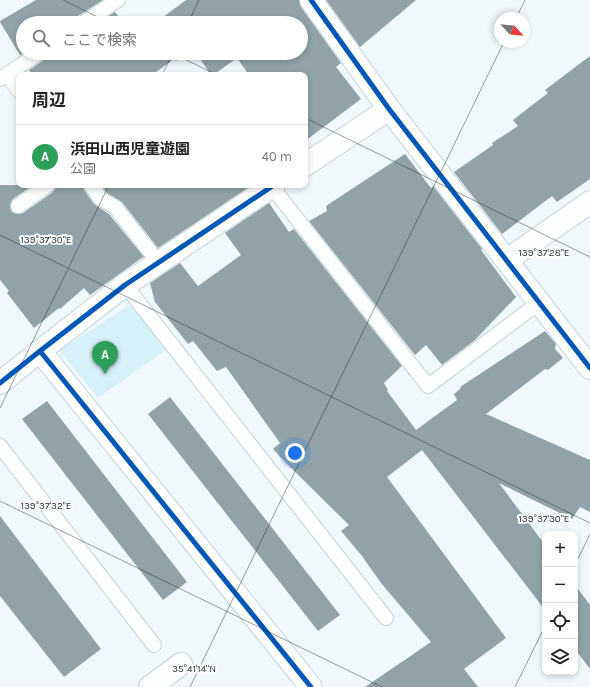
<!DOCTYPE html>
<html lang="ja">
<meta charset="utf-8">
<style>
:root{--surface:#fff;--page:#f2f2f2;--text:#222;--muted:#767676;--line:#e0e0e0;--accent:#d93025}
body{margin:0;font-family:Karla,"Noto Sans JP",sans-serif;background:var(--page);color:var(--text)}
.controls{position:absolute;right:12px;bottom:12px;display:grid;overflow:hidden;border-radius:8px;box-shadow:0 2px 6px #0003}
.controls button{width:36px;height:36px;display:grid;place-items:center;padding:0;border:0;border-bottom:1px solid var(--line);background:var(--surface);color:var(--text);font:20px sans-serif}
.compass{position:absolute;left:494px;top:12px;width:36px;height:36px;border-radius:50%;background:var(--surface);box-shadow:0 2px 6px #0003;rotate:116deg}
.you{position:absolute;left:295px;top:453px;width:14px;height:14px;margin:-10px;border:3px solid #fff;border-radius:50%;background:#1a73e8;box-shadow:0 0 0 6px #1a73e833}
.badge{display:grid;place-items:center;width:26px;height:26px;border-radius:50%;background:var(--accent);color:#fff;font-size:13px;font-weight:700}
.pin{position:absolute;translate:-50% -33px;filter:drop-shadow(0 1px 2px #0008)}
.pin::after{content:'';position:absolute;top:21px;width:14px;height:12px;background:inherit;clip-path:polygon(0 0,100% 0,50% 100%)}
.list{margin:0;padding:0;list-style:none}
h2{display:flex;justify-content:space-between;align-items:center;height:52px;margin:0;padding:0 16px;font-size:17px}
h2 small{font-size:13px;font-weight:400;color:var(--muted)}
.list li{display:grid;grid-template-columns:26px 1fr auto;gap:12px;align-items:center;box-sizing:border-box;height:64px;padding:0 16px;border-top:1px solid var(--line)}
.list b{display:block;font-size:15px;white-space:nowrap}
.list p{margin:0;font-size:13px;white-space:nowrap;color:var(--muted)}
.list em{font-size:13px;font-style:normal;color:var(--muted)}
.icon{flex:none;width:22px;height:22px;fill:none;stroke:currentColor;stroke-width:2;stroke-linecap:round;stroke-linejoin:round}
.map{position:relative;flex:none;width:590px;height:687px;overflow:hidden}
.search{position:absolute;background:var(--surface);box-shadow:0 2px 6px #0003;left:16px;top:16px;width:292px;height:44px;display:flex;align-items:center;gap:10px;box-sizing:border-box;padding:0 14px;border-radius:22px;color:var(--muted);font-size:15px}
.panel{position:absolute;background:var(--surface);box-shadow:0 2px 6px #0003;left:16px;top:72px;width:292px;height:116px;border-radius:8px}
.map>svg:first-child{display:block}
</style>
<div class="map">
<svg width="590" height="687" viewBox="0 0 590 687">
<rect width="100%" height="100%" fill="#f0f8fb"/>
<path fill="#d7f1f8" d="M130,305L167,349L98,398L59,350Z"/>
<path fill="#91a3a8" d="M36,0H103L78,16L76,19L75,23H23L24,53L20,55L0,22V21Z
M186,0H299L301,7L341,63L336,67L361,99L305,141V75H249L237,58L213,75H211L196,53H301V23H155Z
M326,0H416L360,47Z
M115,12L124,23H98Z
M47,53H187L176,61L174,59L152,75H32L29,70L44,60L47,56Z
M590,56V179L557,202L552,196L502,234L454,172L493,145L492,143L518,126L513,120L548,93L545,90Z
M405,154L431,188L433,186L482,249L481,250L516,297L475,340L442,365L426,345L415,355L309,221L327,211L326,206Z
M0,185H33L13,199L11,202L10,206L11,211L14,213L18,214L23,213L53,192L55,189L56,185H83L84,190L94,204L109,214L144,257L143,258V257L90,295L84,288L60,309L59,308L34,328L7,293L9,291L0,280Z
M101,185H252L158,248L122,202L107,193Z
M269,203L289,232L294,229L402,366L384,383L388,390L387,391L416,430L457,400L454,394L461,388L460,387L545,331L556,344L555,349L563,358L548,370L545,369L486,414L590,460V512L580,507L572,519L499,483L545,545V610L422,450L387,477L506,638L464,669L478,687H365L431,642L381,583L362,556L341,531L349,525L285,462L273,449L280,443L226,367L217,371L193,341L188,344L155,302L150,283L180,263L198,286L241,255L225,233Z
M170,397L340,615L318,631L148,414Z
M47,401L187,582L163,600L22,419Z
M0,516L101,649L64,677L0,596Z
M575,585L590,605V669L575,649Z"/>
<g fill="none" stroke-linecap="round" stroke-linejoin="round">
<defs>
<path id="lane" d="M83,23L118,0
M7,75L19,91
M0,79L39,53
M91,185L101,199L115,207L159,263
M272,187L428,386L540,302
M18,206L48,185
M125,285L386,618
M0,446L154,645"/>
<path id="street" d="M311,0L389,109L590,368
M305,165L389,109
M507,260L590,202
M40,351L311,687
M0,383L40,351L125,285L274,185
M150,687L181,664"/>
</defs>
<use href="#lane" stroke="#c7d2d4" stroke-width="16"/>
<use href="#street" stroke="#c7d2d4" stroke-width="24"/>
<use href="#lane" stroke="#fdfefe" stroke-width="14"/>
<use href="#street" stroke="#fdfefe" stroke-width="22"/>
<defs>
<path id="cycleway" d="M311,0L389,109L590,368
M40,351L311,687
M0,383L40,351L125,285L274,185"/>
</defs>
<use href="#cycleway" stroke="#fff" stroke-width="8"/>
<use href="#cycleway" stroke="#0057b8" stroke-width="5"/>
</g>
<path fill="none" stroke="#1c2a2e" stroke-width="1" stroke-opacity="0.45" d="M63,0L110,23M516,18L525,0M188,23L199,0M172,53L217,75M162,75L173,53M305,118L590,257M0,235L590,523M0,408L109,185M0,501L382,687M575,565L590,534M190,687L504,42M515,687L545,626"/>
<g font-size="10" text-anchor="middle" fill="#1c2a2e" stroke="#fff" stroke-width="4" stroke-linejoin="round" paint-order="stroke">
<text x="46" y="243">139°37'30"E</text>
<text x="544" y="256">139°37'28"E</text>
<text x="46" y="509">139°37'32"E</text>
<text x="544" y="522">139°37'30"E</text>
<text x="194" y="672">35°41'14"N</text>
</g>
</svg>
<div class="controls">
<button>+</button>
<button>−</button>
<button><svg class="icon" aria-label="locate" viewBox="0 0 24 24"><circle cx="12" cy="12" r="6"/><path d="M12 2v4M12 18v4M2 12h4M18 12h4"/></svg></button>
<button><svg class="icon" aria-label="layers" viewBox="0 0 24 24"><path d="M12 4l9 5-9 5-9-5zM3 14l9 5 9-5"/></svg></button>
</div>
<svg class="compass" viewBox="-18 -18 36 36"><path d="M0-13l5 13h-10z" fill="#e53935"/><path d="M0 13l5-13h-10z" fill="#767676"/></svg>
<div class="you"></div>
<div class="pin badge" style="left:105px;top:374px;background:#2e9e5b">A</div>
<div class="search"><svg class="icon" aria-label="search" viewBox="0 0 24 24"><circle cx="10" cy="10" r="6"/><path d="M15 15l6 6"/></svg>ここで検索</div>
<section class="panel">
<h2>周辺<small></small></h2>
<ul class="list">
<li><span class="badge" style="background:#2e9e5b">A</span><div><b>浜田山西児童遊園</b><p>公園</p></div><em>40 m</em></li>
</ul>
</section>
</div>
